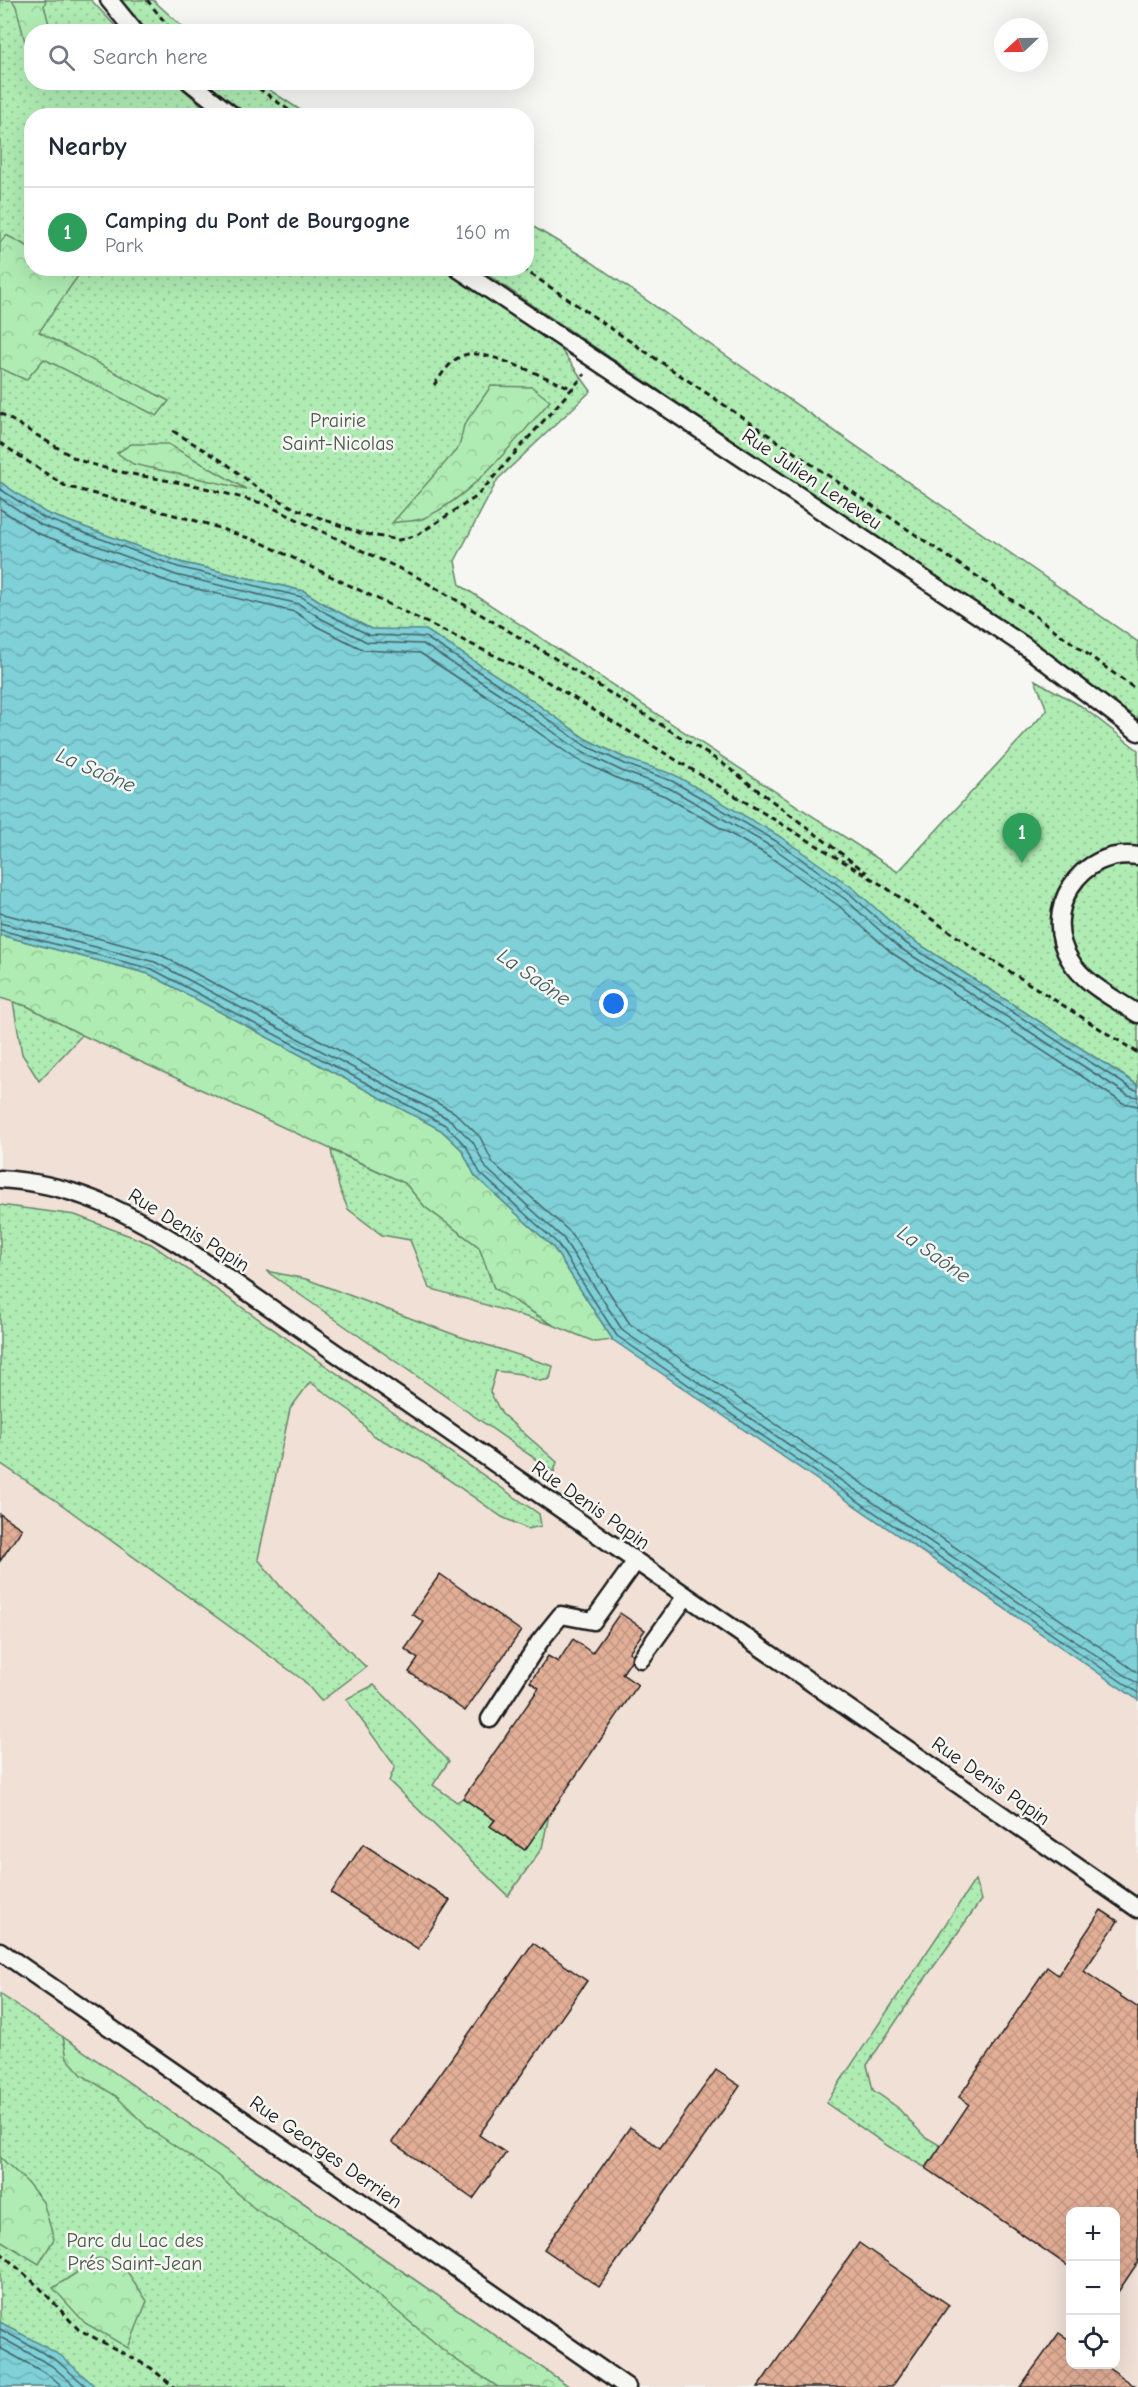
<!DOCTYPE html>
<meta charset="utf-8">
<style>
:root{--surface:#fff;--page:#f2f2f3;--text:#1f2937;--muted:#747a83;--line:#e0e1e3;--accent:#2563eb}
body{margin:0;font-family:"Comic Neue",sans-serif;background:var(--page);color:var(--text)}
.controls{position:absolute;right:18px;bottom:18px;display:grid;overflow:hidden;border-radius:12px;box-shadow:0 6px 24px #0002}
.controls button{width:54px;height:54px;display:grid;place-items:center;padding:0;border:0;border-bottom:2px solid var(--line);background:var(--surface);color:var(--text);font:30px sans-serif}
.compass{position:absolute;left:994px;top:18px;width:54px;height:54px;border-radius:50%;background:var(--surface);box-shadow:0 6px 24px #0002;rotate:248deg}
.you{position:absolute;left:614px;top:1004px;width:21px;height:21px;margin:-15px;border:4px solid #fff;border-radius:50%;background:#1a73e8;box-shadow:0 0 0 9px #1a73e833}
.badge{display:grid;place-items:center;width:39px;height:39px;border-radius:50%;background:var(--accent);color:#fff;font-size:20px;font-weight:700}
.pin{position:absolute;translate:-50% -50px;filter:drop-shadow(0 2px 3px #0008)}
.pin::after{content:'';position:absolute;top:32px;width:21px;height:18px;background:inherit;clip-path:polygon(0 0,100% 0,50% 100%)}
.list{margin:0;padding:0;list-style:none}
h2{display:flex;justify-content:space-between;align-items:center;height:78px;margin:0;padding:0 24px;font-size:26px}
h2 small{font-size:20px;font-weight:400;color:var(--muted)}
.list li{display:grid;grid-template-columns:39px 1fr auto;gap:18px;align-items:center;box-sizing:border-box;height:90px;padding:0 24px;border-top:2px solid var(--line)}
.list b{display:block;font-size:22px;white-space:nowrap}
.list p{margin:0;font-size:20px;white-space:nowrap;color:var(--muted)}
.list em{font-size:20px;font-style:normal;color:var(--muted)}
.icon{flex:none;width:33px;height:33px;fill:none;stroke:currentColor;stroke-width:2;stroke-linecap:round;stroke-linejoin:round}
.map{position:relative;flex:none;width:1138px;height:2387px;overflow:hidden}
.search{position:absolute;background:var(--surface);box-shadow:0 6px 24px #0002;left:24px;top:24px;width:510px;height:66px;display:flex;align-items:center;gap:15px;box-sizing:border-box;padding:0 21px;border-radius:24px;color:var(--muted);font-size:22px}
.panel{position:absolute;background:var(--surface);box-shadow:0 6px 24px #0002;left:24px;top:108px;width:510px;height:168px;border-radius:24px}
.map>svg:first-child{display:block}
</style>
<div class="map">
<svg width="1138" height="2387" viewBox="0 0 1138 2387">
<defs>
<pattern id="grass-dots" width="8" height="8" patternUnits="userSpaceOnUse" patternTransform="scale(1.5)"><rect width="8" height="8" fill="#afecb3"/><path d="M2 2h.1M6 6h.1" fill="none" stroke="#96ca99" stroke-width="1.8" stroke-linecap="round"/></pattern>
<pattern id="forest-crowns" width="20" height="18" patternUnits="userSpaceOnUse" patternTransform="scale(1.5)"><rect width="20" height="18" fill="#afecb3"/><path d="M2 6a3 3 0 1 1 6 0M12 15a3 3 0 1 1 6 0" fill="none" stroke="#96ca99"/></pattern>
<pattern id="water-waves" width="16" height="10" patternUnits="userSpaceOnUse" patternTransform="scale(1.5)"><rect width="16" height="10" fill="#7fd0d7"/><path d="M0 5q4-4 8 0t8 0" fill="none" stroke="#6db2b8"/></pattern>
<pattern id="building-cross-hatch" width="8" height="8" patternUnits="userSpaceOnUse" patternTransform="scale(1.5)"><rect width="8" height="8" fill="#e2ae96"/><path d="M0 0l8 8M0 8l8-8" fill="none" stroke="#c19581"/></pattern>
</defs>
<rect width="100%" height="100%" fill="#f6f6f2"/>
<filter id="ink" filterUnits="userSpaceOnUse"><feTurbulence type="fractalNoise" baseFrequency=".0167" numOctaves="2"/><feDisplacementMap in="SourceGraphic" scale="12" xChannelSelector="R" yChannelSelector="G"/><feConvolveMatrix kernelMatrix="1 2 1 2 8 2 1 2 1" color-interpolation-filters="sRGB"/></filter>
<g filter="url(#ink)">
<path fill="#f0e0d6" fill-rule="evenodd" d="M0,935L149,974L1016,1617L1138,1700V2387H570L0,1994ZM1070,2212H1116V2364H1070Z"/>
<path fill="url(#grass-dots)" stroke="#668468" stroke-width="1.5" d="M0,0H91L120,31L32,32V82L176,83L201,105L217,115L32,116V268L444,269L557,344L591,391L498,479L455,561L460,585L898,872L1047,710L1035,680L1081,706L1138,750V1085L905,935L853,888L627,759L586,739L508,683L427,631L371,629L329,607L304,591L180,562L46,513L0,482Z
M121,0H153L187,31H147Z
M205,83H259L308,115H249Z
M527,223L587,259L1138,642V722L1108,698L905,556L479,269L526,268Z
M13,1002L27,1006L82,1035L39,1081L22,1054Z
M331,1150L405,1183L425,1207L479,1247L494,1288L553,1325L429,1288L410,1240L382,1235L348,1209L339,1187Z
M0,1205L75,1215L151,1244L539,1514L541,1526L528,1529L502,1517L419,1459L372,1435L352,1412L310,1382L290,1409L258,1559L281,1587L366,1667L321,1701L303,1680L58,1502L0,1463Z
M266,1271L306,1279L458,1336L553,1366L550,1379L540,1381L521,1374L496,1371L490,1392L502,1414L557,1462L554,1472Z
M374,1685L449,1761L433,1785L457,1802L463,1798L494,1820L491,1826L524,1850L549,1815L542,1848L508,1896L389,1781L395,1766L346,1699Z
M975,1880L981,1900L917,1990L867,2065L873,2090L897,2107L924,2136L941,2146L926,2168L888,2146L826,2103Z
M0,1994L63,2037L570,2387H0Z"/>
<path fill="url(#forest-crowns)" stroke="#668468" stroke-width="1.5" d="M12,0H46L44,6L51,31L32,32L31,45L25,42L16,6Z
M6,235L31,248L32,268L72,269L80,273L39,332L169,401L157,416L44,359L26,380L0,368V243Z
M491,386L532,387L550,401C517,439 471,498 424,518C415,522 402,521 392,523L459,447L464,425Z
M131,444H168L246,489L133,464L117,453Z
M0,935L149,974L441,1130L462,1150L475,1176L553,1247L613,1340L595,1342L553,1325L494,1288L479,1247L425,1207L405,1183L82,1035L27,1006L0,998Z
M63,2037L570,2387H498L453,2358L336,2260L254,2208L218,2175L147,2127L116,2096L82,2075L67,2058Z
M0,2157L27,2182L43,2202L54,2239L39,2264L0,2240Z
M99,2258L124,2267L147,2301L128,2348L85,2323L53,2288Z"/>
<path fill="url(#water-waves)" stroke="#57888c" stroke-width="1.5" d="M0,482L46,513L180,562L304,591L329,607L371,629L426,630L508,683L586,739L627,759L675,775L779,836L853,888L905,935L1138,1085V1700L613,1340L553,1247L475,1176L462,1150L441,1130L149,974L0,935Z
M0,2322L60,2355L96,2387H0Z"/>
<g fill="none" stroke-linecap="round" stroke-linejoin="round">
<path stroke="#446467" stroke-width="1.5" d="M0,489L44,518L178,567L302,597L326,613L369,635L425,637L504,688L584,745L625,764L672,781L776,841L849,893L901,940L1132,1089L1138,1090
M0,498L41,525L176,575L299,604L322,619L367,642L423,644L500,694L580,751L622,771L669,788L772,847L845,899L897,946L1128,1095L1138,1097
M0,509L37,533L172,583L295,612L318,627L364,650L420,653L495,702L576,759L619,779L665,796L767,855L839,906L892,953L1123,1103L1138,1106
M0,913L159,954L454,1112L480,1137L493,1163L570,1232L630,1324L1138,1673
M0,923L155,962L449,1119L473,1142L486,1168L563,1238L623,1331L1138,1684
M0,930L152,969L445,1125L466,1146L480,1173L557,1243L617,1336L1138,1693
M0,2329L56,2360L87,2387
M0,2337L52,2366L76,2387
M0,2348L47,2374L62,2387"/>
</g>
<path fill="url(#building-cross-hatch)" stroke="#1c1c1c" stroke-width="1.5" d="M0,1514L22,1529L0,1561Z
M440,1574L521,1631L465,1711L409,1672L418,1659L405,1649L424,1622L412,1614Z
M620,1613L645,1630L629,1652L632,1654L631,1661L622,1674L638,1685L525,1850L490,1826L495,1820L463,1798L539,1688L530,1682L548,1656L558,1662L573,1639L592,1653Z
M363,1844L450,1900L418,1949L331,1893Z
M1101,1910L1118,1921L1084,1971L1138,2008V2262L1116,2295V2211H1071V2268L926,2168L969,2104L959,2097L1047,1967L1058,1975Z
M533,1943L587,1981L479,2135L506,2153L473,2199L392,2142Z
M716,2070L740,2086L599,2287L544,2249L630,2127L660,2148Z
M859,2243L949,2305L892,2387H758Z
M1059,2333L1071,2341V2364H1104L1136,2387H1020Z"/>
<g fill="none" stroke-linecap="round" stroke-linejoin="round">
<defs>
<path id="minor" d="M109,0L135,32
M190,82L233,116
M457,268L1026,647L1138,732
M1138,856C1080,847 1040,911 1070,960C1084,984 1116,999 1138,1014
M0,1179C70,1183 122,1209 180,1245L1138,1909
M641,1659L686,1596
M490,1719L540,1641L561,1615L593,1621L636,1561
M0,1951L627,2387"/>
</defs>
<use href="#minor" stroke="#1c1c1c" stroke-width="21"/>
<path stroke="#1c1c1c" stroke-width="3" stroke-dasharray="6 4.5" stroke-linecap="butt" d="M147,0L168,26L176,32
M250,82L297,116
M522,268L1034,615L1138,691
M434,385C443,373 452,357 468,354C492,351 549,380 574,389
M0,413L78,460L115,471L198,486L265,504L419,578L551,656L722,763L867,873
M173,431L227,464L257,488L294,508L360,533L399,540L417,535L476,497L585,374
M0,443L65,486L204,523L260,542L541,678L882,885L984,955L1138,1053
M0,2252L40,2288L78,2329L151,2368L174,2387"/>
<use href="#minor" stroke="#f6f6f2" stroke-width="16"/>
</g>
</g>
<g text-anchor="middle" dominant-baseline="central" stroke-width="5" stroke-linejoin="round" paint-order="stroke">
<g font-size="20" fill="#485a49" stroke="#f6f6f2">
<text x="338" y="420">Prairie<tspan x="338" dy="23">Saint-Nicolas</tspan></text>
<text x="135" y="2240">Parc du Lac des<tspan x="135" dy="23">Prés Saint-Jean</tspan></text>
</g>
<g font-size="20" fill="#1c1c1c" stroke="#f6f6f2">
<text transform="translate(812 479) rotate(34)">Rue Julien Leneveu</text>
<text transform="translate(189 1230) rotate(32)">Rue Denis Papin</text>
<text transform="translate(591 1505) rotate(35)">Rue Denis Papin</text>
<text transform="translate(991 1781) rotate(35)">Rue Denis Papin</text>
<text transform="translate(326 2152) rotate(35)">Rue Georges Derrien</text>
</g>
<g font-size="21" font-style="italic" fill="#3f5b5d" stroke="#f6f6f2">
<text transform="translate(96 770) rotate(23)">La Saône</text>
<text transform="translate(534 977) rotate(35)">La Saône</text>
<text transform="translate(934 1254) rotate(35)">La Saône</text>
</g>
</g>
</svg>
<div class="controls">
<button>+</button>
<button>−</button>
<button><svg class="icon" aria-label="locate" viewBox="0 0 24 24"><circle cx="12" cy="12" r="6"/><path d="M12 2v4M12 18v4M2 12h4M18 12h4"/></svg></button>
</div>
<svg class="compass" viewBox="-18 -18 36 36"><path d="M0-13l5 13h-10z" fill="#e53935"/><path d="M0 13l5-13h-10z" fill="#747a83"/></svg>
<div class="you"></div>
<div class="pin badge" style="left:1022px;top:863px;background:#2e9e5b">1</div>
<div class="search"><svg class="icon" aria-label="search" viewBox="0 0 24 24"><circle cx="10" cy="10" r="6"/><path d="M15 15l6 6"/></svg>Search here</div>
<section class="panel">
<h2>Nearby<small></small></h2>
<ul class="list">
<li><span class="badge" style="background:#2e9e5b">1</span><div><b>Camping du Pont de Bourgogne</b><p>Park</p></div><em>160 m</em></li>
</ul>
</section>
</div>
